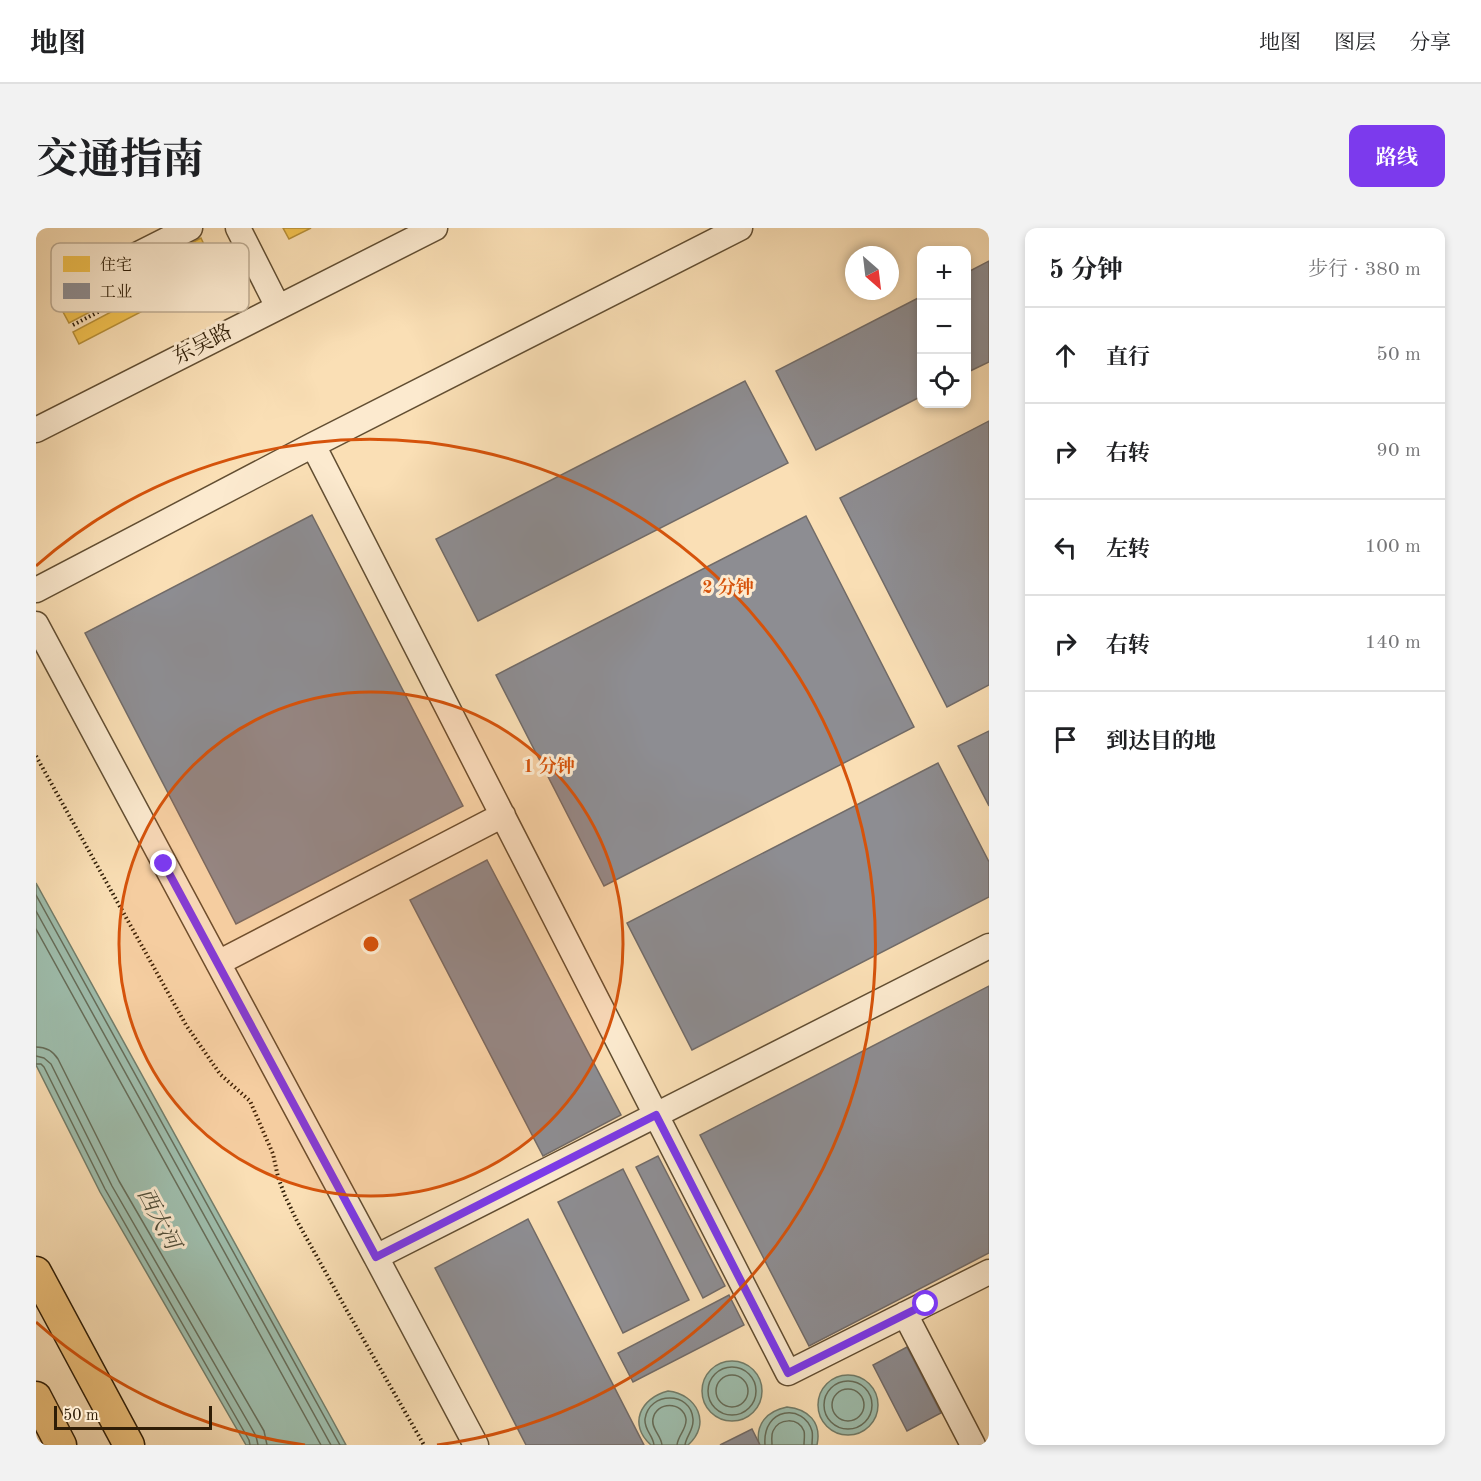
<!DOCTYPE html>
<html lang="zh">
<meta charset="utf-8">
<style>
:root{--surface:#fff;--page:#f2f2f2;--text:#202124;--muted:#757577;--line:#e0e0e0;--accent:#7c3aed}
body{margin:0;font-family:"Old Standard TT","Noto Serif SC",serif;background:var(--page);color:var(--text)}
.controls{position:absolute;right:18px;top:18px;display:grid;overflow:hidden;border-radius:12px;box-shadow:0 3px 9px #0003}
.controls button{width:54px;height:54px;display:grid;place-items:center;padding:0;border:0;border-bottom:2px solid var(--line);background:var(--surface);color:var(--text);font:30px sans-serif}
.compass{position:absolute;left:809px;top:18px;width:54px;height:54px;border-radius:50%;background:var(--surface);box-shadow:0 3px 9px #0003;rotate:152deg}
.scale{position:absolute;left:18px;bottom:15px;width:158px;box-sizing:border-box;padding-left:6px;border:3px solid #2f1d06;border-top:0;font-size:16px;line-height:21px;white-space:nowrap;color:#2f1d06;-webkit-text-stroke:4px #fceacf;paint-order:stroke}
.stop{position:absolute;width:18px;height:18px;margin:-14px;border:4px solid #7c3aed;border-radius:50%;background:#fff}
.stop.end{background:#7c3aed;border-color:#fff;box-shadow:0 2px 6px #0008}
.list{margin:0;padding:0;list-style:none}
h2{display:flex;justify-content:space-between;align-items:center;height:78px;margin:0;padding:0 24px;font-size:26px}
h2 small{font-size:20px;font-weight:400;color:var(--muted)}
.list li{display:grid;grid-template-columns:39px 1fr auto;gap:18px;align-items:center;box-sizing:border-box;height:96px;padding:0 24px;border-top:2px solid var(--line)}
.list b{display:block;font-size:22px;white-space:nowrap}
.list em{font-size:20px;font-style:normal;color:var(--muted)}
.icon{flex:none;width:33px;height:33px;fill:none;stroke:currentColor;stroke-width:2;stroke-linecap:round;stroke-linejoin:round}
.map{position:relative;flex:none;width:953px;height:1217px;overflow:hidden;border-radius:12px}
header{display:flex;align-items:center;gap:36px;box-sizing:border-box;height:84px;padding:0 30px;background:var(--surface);border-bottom:2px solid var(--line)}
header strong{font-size:28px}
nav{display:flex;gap:33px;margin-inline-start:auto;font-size:21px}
.intro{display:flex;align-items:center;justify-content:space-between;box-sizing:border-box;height:144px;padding:0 36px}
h1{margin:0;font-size:42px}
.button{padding:15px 27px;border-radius:12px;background:var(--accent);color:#fff;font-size:21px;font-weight:700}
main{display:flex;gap:36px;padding:0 36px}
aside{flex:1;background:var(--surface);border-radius:12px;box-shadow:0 3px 9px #0003}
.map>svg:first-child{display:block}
</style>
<header>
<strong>地图</strong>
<nav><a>地图</a><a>图层</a><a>分享</a></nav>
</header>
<div class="intro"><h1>交通指南</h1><a class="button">路线</a></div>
<main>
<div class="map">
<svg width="953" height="1217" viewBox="0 0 953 1217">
<rect width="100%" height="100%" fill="#fadfb5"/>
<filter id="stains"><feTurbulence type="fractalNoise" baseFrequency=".00333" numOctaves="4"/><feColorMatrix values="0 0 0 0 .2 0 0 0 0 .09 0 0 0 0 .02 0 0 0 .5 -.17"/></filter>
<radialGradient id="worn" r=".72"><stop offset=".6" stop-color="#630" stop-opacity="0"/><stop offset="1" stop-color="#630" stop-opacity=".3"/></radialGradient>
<path fill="#9ebdac" stroke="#727d6a" stroke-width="1.5" d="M0,655L292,1184L310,1217H210L64,964L0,837Z
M666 1163a30 30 0 1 1 60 0a30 30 0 1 1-60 0Z
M782 1177a30 30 0 1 1 60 0a30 30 0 1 1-60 0Z
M632,1163C661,1166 676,1196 652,1217H615C592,1197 604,1170 632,1163Z
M751,1179C772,1181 786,1194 781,1217H723C719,1196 731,1183 751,1179Z"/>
<path fill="#f2c14e" stroke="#b89038" stroke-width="1.5" d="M247,0H275L253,11Z
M165,10L171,23L33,95L26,82Z
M175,31L182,44L43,116L37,104Z"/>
<path fill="#8d8d92" stroke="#716b68" stroke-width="1.5" d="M953,33V134L930,145V45Z
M886,68V168L780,222L740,143Z
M709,153L752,235L442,393L400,311Z
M953,193V457L911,479L804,270Z
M276,287L427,578L200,696L49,405Z
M770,288L878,499L568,658L460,447Z
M953,503V578L922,518Z
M902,535L953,634V669L656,822L591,695Z
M451,632L585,887L507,928L374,672Z
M953,758V1025L773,1118L664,907Z
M622,928L689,1058L667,1070L600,939Z
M587,941L653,1072L587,1105L522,974Z
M492,991L608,1217H490L399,1040Z
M693,1067L708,1097L597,1154L582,1125Z
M871,1119L905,1185L871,1203L837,1137Z
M716,1201L724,1217H684Z"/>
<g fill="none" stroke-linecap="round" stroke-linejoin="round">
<path stroke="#666d59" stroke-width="1.5" d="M0,667L304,1217
M0,683L295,1217
M0,701L285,1217
M0,819C10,819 17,823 22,831L83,953L228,1203L231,1217
M0,828L8,830L15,836L76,958L220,1208L222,1217
M0,836H5L8,839L69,961L213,1212L214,1217
M672 1163a24 24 0 1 1 48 0a24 24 0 1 1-48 0Z
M680 1163a16 16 0 1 1 32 0a16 16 0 1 1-32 0Z
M788 1177a24 24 0 1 1 48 0a24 24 0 1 1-48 0Z
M796 1177a16 16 0 1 1 32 0a16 16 0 1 1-32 0Z
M618,1217C617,1207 608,1202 609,1191C613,1163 655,1163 657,1191C658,1202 650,1208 649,1217
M626,1217C625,1207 615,1201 617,1191C620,1173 647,1173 650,1191C651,1201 642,1207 641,1217
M729,1217C726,1179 768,1175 776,1203C777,1207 776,1212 776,1217
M736,1217C736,1212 735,1207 737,1203C743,1190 762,1189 768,1203C769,1207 768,1212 768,1217"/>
<defs>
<path id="minor" d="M202,0L242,79
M29,63L154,0
M0,202L399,0
M277,217L752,1145L953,1044
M0,362L277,217L704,0
M0,396L340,1029L953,718
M182,735L467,587
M340,1029L440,1217
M869,1086L937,1217"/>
<path id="major" d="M0,1044L93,1217
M0,1169L25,1217"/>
</defs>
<use href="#minor" stroke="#624e32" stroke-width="27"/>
<use href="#major" stroke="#2f1d06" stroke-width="33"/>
<path stroke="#2f1d06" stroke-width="4" stroke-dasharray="1.5 3" stroke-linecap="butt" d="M37,97L187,19
M0,528L150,797L184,846L214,873L237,926L242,949L249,968L261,993L310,1081L388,1217"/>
<use href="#minor" stroke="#fceacf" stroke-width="24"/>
<use href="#major" stroke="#edc07a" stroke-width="30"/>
</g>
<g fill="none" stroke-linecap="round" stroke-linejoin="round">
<path stroke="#7c3aed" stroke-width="8" d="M128,636L340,1029L620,887L752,1145L890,1076"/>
</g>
<circle cx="335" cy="716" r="252" fill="#d6530b" fill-opacity=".12"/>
<g fill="none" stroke="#d6530b" stroke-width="3">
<circle cx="335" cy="716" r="252"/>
<path d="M269 1217A505 505 0 0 1 0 1094M0 338A505 505 0 1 1 401 1217"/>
</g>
<g text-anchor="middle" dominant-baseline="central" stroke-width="6" stroke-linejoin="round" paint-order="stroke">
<g font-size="21" fill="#2f1d06" stroke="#fceacf">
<text transform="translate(167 117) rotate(-27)">东吴路</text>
</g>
<g font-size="22" font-style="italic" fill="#504d38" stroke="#fceacf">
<text transform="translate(122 991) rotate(62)">西大河</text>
</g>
</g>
<rect x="15" y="15" width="198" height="69" rx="9" fill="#fceacf" stroke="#beac93" stroke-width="1.5"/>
<rect x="27" y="28" width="27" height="16" fill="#f2c14e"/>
<rect x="27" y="55" width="27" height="16" fill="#8d8d92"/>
<g font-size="16" fill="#2f1d06">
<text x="64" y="42">住宅</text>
<text x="64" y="69">工业</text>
</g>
<circle cx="335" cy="716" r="9" fill="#d6530b" stroke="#fceacf" stroke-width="3"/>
<g font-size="18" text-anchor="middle" font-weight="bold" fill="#d6530b" stroke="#fceacf" stroke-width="6" stroke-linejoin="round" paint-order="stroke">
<text x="692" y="365">2 分钟</text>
<text x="513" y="544">1 分钟</text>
</g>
<rect width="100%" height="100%" filter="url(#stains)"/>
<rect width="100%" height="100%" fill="url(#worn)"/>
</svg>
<div class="controls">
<button>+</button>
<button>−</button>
<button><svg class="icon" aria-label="locate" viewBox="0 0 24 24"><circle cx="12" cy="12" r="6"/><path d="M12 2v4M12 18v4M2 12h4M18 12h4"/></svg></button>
</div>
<svg class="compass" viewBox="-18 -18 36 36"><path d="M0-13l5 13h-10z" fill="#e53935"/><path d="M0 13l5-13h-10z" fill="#757577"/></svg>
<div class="scale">50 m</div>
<div class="stop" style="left:890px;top:1076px"></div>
<div class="stop end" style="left:128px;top:636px"></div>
</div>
<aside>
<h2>5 分钟<small>步行 · 380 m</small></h2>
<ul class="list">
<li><svg class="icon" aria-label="ahead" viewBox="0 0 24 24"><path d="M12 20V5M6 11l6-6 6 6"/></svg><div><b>直行</b></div><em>50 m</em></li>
<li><svg class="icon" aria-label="right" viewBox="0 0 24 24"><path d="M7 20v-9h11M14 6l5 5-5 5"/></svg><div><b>右转</b></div><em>90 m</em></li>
<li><svg class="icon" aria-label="left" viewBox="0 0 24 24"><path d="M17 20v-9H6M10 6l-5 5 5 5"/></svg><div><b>左转</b></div><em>100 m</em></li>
<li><svg class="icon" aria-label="right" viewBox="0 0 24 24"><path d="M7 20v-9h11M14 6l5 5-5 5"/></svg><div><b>右转</b></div><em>140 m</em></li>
<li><svg class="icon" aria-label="arrive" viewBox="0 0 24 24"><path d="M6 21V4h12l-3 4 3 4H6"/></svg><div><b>到达目的地</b></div></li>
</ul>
</aside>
</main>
